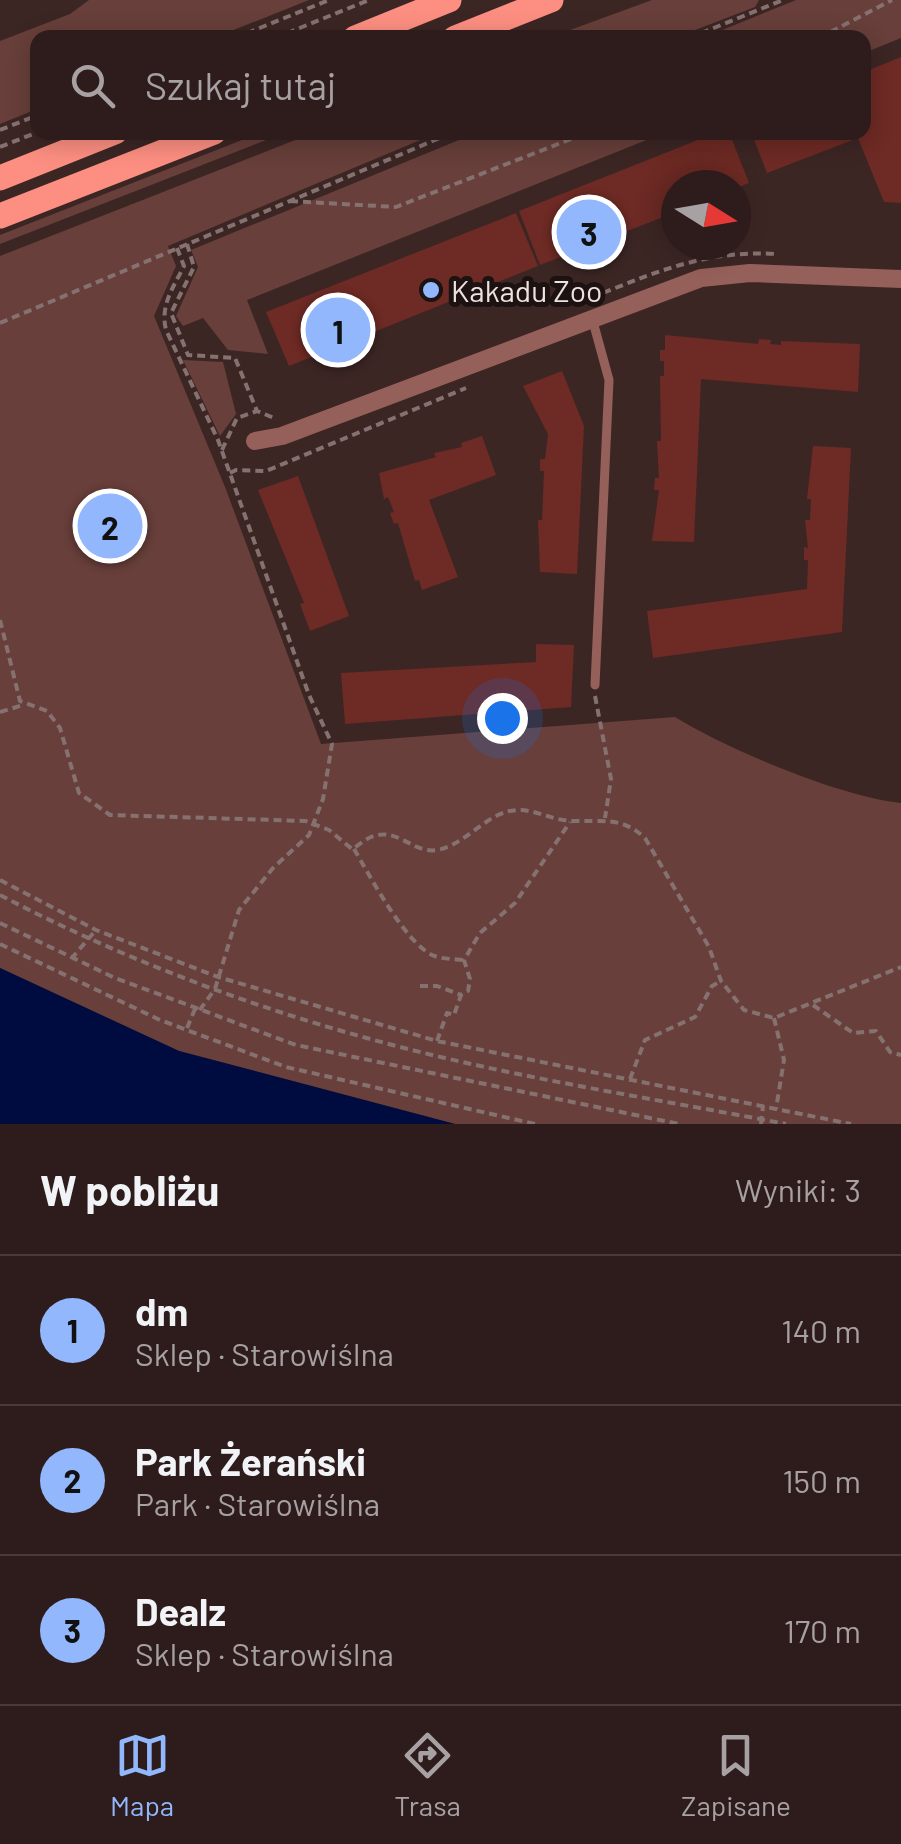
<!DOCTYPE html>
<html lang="pl">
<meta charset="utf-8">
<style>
:root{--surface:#2d1c1b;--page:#392928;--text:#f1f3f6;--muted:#a7a1a3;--line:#483a3a;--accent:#92b7fd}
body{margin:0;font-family:Barlow,sans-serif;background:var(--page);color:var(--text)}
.compass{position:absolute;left:661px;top:170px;width:90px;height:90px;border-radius:50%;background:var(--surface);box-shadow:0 5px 25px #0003;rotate:101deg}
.you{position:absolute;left:502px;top:718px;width:35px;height:35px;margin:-25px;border:8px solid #fff;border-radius:50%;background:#1a73e8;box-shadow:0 0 0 15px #1a73e833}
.badge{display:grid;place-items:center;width:65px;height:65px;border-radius:50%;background:var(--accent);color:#111;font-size:32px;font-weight:700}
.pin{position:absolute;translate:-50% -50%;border:5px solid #fff;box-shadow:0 2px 10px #0006}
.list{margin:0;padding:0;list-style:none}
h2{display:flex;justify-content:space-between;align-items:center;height:130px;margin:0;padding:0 40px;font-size:42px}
h2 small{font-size:32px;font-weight:400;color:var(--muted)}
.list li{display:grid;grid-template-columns:65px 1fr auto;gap:30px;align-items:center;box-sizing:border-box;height:150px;padding:0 40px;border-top:2px solid var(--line)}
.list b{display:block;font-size:38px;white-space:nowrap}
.list p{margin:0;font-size:32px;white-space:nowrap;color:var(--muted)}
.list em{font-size:32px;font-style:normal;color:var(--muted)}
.icon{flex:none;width:55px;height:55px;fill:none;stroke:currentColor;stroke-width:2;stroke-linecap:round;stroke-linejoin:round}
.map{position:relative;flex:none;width:901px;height:1124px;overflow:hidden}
.search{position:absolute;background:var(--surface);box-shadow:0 5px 25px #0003;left:30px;right:30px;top:30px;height:110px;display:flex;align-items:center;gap:25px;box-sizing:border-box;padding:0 35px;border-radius:20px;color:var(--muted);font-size:38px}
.sheet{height:580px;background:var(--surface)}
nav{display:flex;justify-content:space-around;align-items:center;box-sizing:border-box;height:140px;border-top:2px solid var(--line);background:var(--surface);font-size:28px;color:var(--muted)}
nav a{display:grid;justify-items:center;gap:5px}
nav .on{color:var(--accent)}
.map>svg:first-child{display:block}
</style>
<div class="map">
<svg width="901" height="1124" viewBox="0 0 901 1124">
<rect width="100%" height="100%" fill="#3c2624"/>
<path fill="#683f3a" d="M89,0H309L216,37L38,38L37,109L0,124V41L70,14Z
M652,0H759L755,7L677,37H551Z
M796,0H901V38L864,53V38L705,37Z
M260,133H284L0,244V235Z
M313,133H437L168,246L176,266L154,316L225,487L321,744L675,717C729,750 838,796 901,803V1124H455L179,1051L0,968V256Z
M476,133H664L247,300L268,354L228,350L203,318L183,326L176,316L198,267L191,250Z
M183,360L223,362L236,414L220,436Z"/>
<path fill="#000c3f" d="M0,968L179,1051L455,1124H0Z"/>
<path fill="#6e2a24" d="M901,57V203L884,202L858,138L767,173L751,132H864V72Z
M718,132H729L749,183L736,188L676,185V212L540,265L519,211Z
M516,213L538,266L289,366L266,312Z
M665,335L758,344L759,339L771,340L770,344L781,345V341L860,344L858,392L701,379L694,542L652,541L659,490H654L655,478H659L657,441H661L660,376H664V361H660V350H665Z
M562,371L584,426L577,574L540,572L538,520H542L544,471H540V459H545L548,434L523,386Z
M482,436L496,475L429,500L458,577L422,590L419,580L415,581L398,523L394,524L390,513L394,512L388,497L384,499L379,473L436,457L434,453L462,447L461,443Z
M813,446L851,448L842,632L653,658L647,611L807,589L808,560H804V547L808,548L805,520H810L811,499H807Z
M298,476L349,616L310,631L300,604L304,603L258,490Z
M536,644L574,645L571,707L345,724L341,673L536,662Z"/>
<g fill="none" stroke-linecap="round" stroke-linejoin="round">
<path stroke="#857270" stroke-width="4" stroke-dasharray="8 5" stroke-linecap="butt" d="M235,38L329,0
M275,38L369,0
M689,38L783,0
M819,38L892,0
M0,130L38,115
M0,147L38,132
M290,201L396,207L589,132
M187,244L194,267L171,313L188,355L235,358L257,411
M177,248L184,266C173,288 160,305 166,330L218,440L309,695L332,744L323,799L309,835L273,868L239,910L215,989L199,1011
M603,293C662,269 712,250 776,254
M0,323L454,132
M222,450L237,418L257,411L274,418
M230,473L236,470L266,471L466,388
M0,620L20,701L47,711L60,728L79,793L110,815L306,821L329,830L352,849C358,846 364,840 371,837C398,826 412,854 437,850C458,847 479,824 498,815C527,801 547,821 573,821C603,822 621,816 645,838L709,947L721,981L744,1010L774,1018L901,967
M595,696L611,779L605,818
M0,712L23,705
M354,849C370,876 404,941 432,955C440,959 454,959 464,960
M0,880L96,930L218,977L437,1041L851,1124
M0,895C130,963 269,1014 412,1050C535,1081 662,1100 786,1124
M0,923L115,978L296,1045L679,1124
M0,944L160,1020L286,1067L535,1124
M71,959L96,930
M420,986H437L461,995
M813,1005L853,1033L876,1031L890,1052L901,1055
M774,1018L784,1060L776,1109
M187,1028L195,1009
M437,1041L447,1013L454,1015L461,995L468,991L470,979L464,960L480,933L515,903L570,822
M630,1079L645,1040L695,1017L712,986L721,981
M761,1124L763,1106"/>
<path stroke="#956059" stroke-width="9" d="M592,318L609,380L595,685"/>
<path stroke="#956059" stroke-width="18" d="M255,441L282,436L701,278L750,273L901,279"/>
<path stroke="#fd8f82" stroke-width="25" d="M355,38L449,0
M455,38L551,0
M0,178L115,132
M0,216L214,132"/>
</g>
<circle fill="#92b7fd" stroke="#1c1211" stroke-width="4" cx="431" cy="290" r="10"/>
<g text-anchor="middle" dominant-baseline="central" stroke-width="10" stroke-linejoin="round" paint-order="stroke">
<g font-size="30" fill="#efe1de" stroke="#1c1211" text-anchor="start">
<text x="451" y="290">Kakadu Zoo</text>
</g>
</g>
</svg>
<svg class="compass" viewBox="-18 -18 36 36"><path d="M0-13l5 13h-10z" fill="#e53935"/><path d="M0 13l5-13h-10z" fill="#a7a1a3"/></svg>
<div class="you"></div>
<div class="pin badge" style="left:338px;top:330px">1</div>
<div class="pin badge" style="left:110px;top:526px">2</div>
<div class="pin badge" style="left:589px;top:232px">3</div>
<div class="search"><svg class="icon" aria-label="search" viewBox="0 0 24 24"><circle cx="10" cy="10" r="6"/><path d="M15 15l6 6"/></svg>Szukaj tutaj</div>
</div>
<section class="sheet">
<h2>W pobliżu<small>Wyniki: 3</small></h2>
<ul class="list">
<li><span class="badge">1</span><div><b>dm</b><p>Sklep · Starowiślna</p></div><em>140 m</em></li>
<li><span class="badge">2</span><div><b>Park Żerański</b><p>Park · Starowiślna</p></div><em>150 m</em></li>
<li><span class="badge">3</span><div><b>Dealz</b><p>Sklep · Starowiślna</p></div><em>170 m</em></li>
</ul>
</section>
<nav>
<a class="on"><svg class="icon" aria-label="map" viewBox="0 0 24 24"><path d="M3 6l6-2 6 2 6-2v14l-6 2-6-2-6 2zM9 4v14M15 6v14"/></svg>Mapa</a>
<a><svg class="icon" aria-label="directions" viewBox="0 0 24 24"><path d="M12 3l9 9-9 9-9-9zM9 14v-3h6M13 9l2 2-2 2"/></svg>Trasa</a>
<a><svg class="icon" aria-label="saved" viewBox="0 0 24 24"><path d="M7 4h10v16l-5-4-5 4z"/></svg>Zapisane</a>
</nav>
